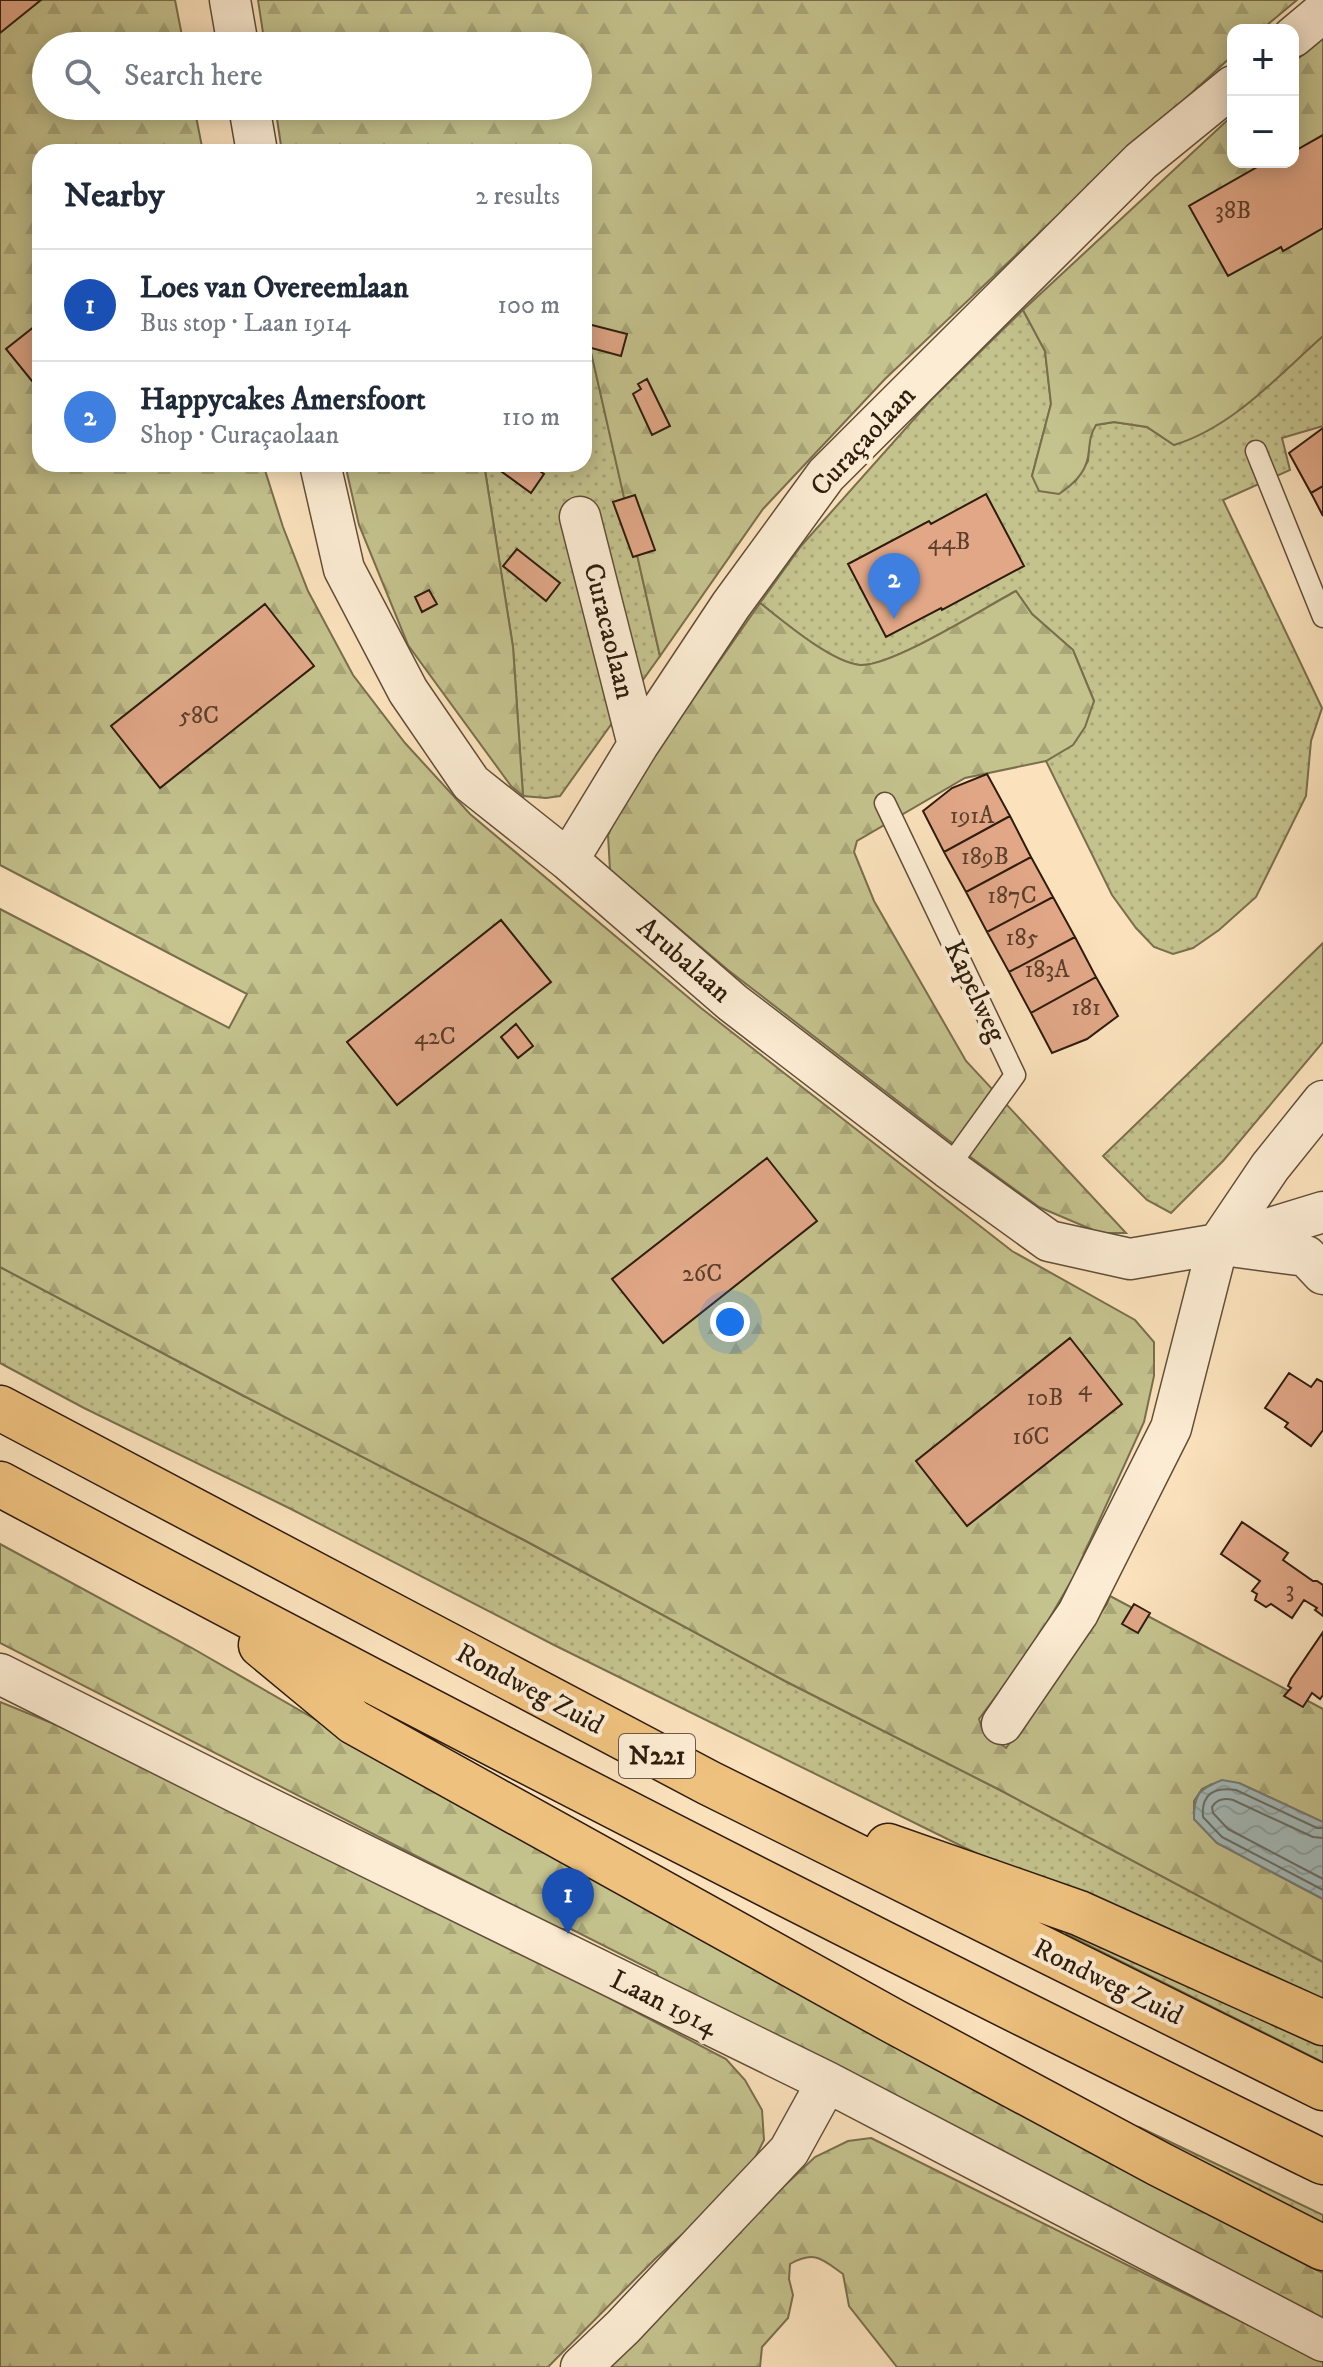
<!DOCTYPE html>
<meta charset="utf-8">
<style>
:root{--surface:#fff;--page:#f6f6f7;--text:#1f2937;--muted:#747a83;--line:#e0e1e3;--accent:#8f2418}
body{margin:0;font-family:"IM FELL DW Pica",serif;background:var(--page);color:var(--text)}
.controls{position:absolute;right:24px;top:24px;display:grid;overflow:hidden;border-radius:16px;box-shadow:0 4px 20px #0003}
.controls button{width:72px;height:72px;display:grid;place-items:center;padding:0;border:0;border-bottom:2px solid var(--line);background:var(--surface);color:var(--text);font:40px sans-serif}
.you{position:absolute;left:730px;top:1322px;width:28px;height:28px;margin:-20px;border:6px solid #fff;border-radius:50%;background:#1a73e8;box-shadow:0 0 0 12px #1a73e833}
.badge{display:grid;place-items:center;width:52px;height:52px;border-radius:50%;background:var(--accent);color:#fff;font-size:26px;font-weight:700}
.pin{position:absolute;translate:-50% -66px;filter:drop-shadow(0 2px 4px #0008)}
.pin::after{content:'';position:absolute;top:42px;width:28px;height:24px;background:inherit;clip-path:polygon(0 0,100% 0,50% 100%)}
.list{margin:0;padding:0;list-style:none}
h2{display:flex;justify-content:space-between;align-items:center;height:104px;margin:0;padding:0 32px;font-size:34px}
h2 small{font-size:26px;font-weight:400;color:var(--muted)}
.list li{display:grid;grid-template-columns:52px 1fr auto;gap:24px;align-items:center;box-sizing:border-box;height:112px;padding:0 32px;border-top:2px solid var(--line)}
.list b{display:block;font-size:30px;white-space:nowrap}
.list p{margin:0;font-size:26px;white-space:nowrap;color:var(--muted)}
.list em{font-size:26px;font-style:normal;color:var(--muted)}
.icon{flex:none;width:44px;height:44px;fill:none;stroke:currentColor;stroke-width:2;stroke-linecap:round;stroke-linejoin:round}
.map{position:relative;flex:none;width:1323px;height:2367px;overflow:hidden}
.search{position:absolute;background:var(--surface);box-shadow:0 4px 20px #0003;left:32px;top:32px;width:560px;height:88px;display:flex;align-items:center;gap:20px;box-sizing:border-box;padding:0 28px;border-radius:44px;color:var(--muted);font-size:30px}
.panel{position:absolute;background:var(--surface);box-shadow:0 4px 20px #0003;left:32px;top:144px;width:560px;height:328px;border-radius:24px}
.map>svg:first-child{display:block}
</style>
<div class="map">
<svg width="1323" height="2367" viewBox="0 0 1323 2367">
<defs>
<pattern id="green-dots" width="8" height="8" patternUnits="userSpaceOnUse" patternTransform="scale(2)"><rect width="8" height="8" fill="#c4c28d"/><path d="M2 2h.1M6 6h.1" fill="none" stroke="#a9a678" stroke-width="1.8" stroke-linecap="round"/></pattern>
<pattern id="forest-firs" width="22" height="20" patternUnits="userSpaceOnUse" patternTransform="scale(2)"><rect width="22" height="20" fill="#c4c28d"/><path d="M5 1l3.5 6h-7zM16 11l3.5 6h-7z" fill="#a9a678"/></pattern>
<pattern id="water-waves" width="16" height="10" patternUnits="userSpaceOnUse" patternTransform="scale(2)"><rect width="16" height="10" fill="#a3bbbb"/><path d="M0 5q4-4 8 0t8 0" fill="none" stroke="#8da0a0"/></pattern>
</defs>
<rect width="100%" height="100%" fill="#fbe2bc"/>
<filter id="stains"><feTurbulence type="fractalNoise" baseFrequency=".0025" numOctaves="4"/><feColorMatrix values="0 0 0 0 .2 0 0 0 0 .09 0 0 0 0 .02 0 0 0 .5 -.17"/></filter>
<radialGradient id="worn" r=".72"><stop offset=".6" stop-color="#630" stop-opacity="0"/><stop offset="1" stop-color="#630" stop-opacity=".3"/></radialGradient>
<path fill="url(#green-dots)" stroke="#796f4d" stroke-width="2" d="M1023,310L1045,351L1051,404L1032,476L1075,482L1088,461L1090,435L1096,425L1114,422L1147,427L1174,445L1242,408L1323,336V426L1282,438L1290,470L1223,500L1322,708L1311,741L1306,796L1256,897L1219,930L1193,948L1173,954L1154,947L1136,928L1112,895L1046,761L1073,744L1094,701L1073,650L1032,614L1016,591C984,608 891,667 860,665C831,663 783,621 760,603L801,546L931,400Z
M591,351L660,656L560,796L546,798L523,796L513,647L484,464H584V353Z
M1323,943V1042L1223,1161L1171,1213L1147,1200L1103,1156Z
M0,1267L242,1395L524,1540L785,1681L1000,1790L1323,1962V2012L1000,1865L554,1645L291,1509L84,1408L0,1363Z
M1071,1926L1323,2037V2062L1066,1934Z
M1132,2126L1139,2127L1323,2215V2230Z"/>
<path fill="url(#forest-firs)" stroke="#796f4d" stroke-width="2" d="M0,0H175L184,46H46V106H194L203,152H40V464H263L283,527L308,591L353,675L405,743L470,814L701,1008L1012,1251L1135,1320L1154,1342V1376L1144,1422L1073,1578L1031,1650L979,1719L982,1728L1006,1748L1107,1604L1110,1596L1323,1709V1822L1239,1783L1212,1784L1202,1789L1194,1801V1819L1217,1843L1323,1899V1962L1000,1790L785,1681L524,1540L242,1395L0,1267V909L229,1028L247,994L0,865Z
M258,0H1297L1261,30H1233V55L1053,220L885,379L763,509L660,656L591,352L584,353V152H282L275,106H578V46H265Z
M1323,37V336C1278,376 1233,427 1174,445L1147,427L1114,422L1096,425C1089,436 1090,445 1088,457C1085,474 1072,485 1059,494L1039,491L1032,476L1051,404L1045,351L1023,310L1233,115V162H1293V63Z
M345,464H484L513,647L523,796L511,786L408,645L359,525Z
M1016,591L1032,614L1073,650L1094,701L1085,727L1073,745L1046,761L965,778L857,841L854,852L874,901L966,1061L1126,1233H1100L1039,1207L965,1153L728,970L610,870L608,835L628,792L760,603C783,621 831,662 860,665C891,667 984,608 1016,591Z
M0,1544L192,1648L536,1847L1211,2215L1323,2273V2321L661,1981L656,1972L571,1929H559L0,1643Z
M0,1702L96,1741L456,1918L726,2059L745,2080L762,2110L764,2140L745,2178L655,2259L548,2367H0Z
M871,2138L1323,2362V2367H897L849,2306L843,2274C822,2259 815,2250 790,2264L789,2279L793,2295L788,2318L762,2347L760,2367H603L747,2221L815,2157L848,2141Z"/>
<path fill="url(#water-waves)" stroke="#747b75" stroke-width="2" d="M1222,1780L1239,1783L1323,1822V1899L1217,1843L1194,1819C1194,1794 1199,1789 1222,1780Z"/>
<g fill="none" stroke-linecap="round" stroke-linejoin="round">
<path stroke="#686c64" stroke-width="2" d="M1323,1828H1317L1236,1790C1215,1787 1201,1793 1203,1817L1222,1837L1323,1890
M1323,1838L1313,1837L1233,1800C1225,1798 1217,1799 1212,1807L1213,1813L1228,1829L1323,1879"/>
</g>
<path fill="#e1a787" stroke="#2e1c0d" stroke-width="2" d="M0,0H41L0,33Z
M1323,135V228L1283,251L1281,247L1228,276L1189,206L1266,162H1293V152Z
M40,322V391L6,349Z
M584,323L627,334L621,356L584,346Z
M647,379L670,426L652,435L633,394L641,389L638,384Z
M1323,428V486L1311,493L1289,453Z
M491,464H530L544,474L531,493Z
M1323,486V516L1311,493Z
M986,494L1024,566L942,610L941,608L886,637L848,564L929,521L931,524Z
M635,495L655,550L633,557L613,502Z
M517,549L560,583L546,601L503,566Z
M429,590L437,604L422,612L415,597Z
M265,604L314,666L160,788L111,726Z
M987,774L1010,816L944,852L923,811L952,788Z
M1010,816L1031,857L966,892L944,852Z
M1031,857L1053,897L987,932L966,892Z
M1053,897L1075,937L1009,972L987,932Z
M501,920L551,982L397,1105L347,1042Z
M1075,937L1096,977L1031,1013L1009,972Z
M1096,977L1118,1016L1087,1039L1052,1053L1031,1013Z
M516,1024L533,1046L518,1058L501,1037Z
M767,1158L817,1221L663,1343L612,1279Z
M1070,1338L1122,1404L967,1526L916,1461Z
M1289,1373L1311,1387L1317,1379L1323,1382V1430L1311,1446L1285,1427L1288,1423L1265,1408Z
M1242,1522L1288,1553L1283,1560L1313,1581H1317L1323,1585V1616L1315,1610L1317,1608L1304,1600L1292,1618L1271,1604L1266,1607L1255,1600L1257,1594L1252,1591L1260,1581L1221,1554Z
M1134,1604L1150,1613L1138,1633L1122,1624Z
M1323,1632V1695L1320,1699L1312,1693L1303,1707L1284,1696L1291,1688L1288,1686L1291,1679Z"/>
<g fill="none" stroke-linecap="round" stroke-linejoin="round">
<defs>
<path id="service" d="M1256,451L1323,617
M885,803L1015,1075L948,1168"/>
<path id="minor" d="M230,0L238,46
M1293,37L1323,12
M249,106L257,152
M320,464L344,569L408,691L471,783L568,860L733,1003L948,1168L1049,1241L1130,1259L1218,1244L1323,1212
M580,517L638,745
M568,860L638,745L731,605L826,475L1141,161L1233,86
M1230,1246L1306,1256L1323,1274
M0,1674L238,1793L827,2082L1323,2341
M1002,1724L1078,1613L1171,1428L1218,1244L1270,1167L1323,1101
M581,2367L623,2327L789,2151L827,2082"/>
<path id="primary" d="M0,1408L709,1783L1323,2088
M0,1484C437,1718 878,1944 1323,2162
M261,1645L354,1722L893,2021L1159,2164L1323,2248
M888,1846L1079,1913L1323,2023"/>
</defs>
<use href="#service" stroke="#614e39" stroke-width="23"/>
<use href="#minor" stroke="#614e39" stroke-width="43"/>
<use href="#primary" stroke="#2e1c0d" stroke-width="47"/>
<use href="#service" stroke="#fcecd3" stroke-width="20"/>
<use href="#minor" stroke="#fcecd3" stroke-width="40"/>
<use href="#primary" stroke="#eec17e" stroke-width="44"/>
</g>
<g text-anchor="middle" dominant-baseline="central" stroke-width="8" stroke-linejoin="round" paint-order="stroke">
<g font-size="24" fill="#5b3f2c">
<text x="1233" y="211">38B</text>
<text x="949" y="542">44B</text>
<text x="199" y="716">58C</text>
<text x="972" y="816">191A</text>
<text x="985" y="857">189B</text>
<text x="1012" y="896">187C</text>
<text x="1022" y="938">185</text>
<text x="1047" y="970">183A</text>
<text x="1086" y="1008">181</text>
<text x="435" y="1037">42C</text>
<text x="702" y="1274">26C</text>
<text x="1085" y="1388">4</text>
<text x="1045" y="1398">10B</text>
<text x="1031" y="1437">16C</text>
<text x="1290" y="1590">3</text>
</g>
<rect fill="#fcecd3" stroke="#6c5a48" stroke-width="2" x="619" y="1734" width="76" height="44" rx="6"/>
<g font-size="26" font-weight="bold" fill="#2e1c0d">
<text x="657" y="1756">N221</text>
</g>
<g font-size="28" fill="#2e1c0d" stroke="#fcecd3">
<text transform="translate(863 441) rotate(-47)">Curaçaolaan</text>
<text transform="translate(609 631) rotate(76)">Curacaolaan</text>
<text transform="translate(684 960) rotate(41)">Arubalaan</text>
<text transform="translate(975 991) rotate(65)">Kapelweg</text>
<text transform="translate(530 1689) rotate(28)">Rondweg Zuid</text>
<text transform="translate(1108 1982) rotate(26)">Rondweg Zuid</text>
<text transform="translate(664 2003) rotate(26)">Laan 1914</text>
</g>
</g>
<rect width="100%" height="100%" filter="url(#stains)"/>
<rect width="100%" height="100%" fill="url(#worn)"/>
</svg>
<div class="controls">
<button>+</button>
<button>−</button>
</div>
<div class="you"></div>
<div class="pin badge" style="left:568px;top:1934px;background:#1a4fb4">1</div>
<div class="pin badge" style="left:894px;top:619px;background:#3f7fe0">2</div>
<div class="search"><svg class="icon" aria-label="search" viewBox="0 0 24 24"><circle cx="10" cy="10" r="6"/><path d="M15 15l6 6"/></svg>Search here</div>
<section class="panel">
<h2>Nearby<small>2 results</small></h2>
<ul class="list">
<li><span class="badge" style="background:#1a4fb4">1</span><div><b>Loes van Overeemlaan</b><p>Bus stop · Laan 1914</p></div><em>100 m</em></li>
<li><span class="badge" style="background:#3f7fe0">2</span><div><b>Happycakes Amersfoort</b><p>Shop · Curaçaolaan</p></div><em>110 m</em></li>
</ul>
</section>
</div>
